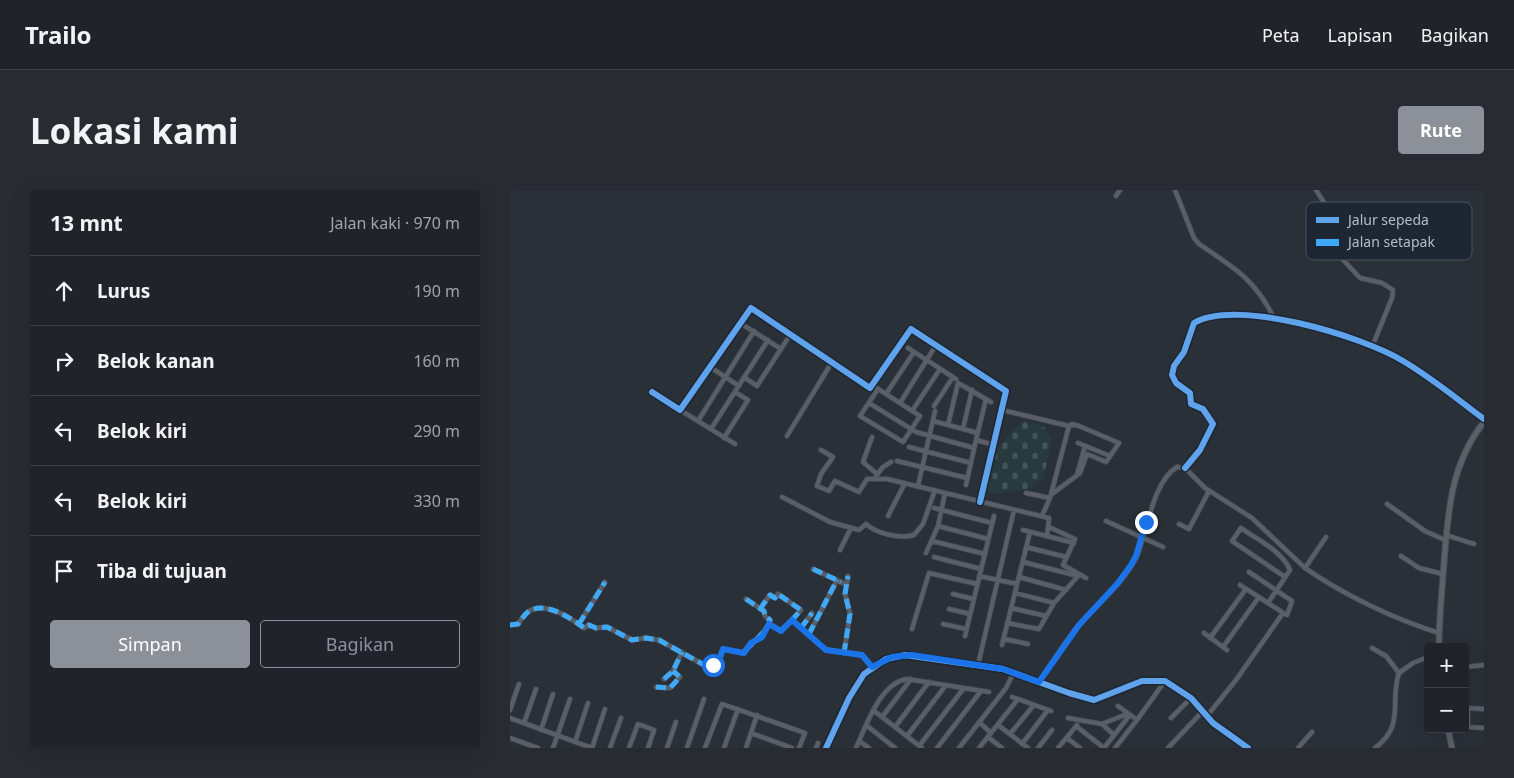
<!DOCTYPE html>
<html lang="id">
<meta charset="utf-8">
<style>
:root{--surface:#20242a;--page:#282c32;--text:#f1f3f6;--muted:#a2a4a8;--line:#3d4147;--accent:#8c9099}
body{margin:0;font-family:"Noto Sans",sans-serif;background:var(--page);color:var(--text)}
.controls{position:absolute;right:15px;bottom:15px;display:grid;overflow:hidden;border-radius:5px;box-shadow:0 5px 20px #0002}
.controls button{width:45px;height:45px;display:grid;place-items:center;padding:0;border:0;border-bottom:1px solid var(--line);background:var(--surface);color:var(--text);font:25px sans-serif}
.stop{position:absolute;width:15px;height:15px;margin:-11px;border:4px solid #1a73e8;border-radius:50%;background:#fff}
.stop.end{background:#1a73e8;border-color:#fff;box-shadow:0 1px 5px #0008}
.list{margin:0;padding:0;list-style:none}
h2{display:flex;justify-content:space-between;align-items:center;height:65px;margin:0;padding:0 20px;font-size:21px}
h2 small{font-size:16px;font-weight:400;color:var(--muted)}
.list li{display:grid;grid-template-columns:32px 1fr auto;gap:15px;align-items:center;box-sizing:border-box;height:70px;padding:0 20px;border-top:1px solid var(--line)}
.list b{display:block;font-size:19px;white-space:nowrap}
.list em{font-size:16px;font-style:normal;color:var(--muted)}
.actions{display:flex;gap:10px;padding:15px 20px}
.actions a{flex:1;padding:11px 0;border:1px solid var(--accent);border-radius:5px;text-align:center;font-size:18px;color:var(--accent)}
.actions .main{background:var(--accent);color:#fff}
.icon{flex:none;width:28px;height:28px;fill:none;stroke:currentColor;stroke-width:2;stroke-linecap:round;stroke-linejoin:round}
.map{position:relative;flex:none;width:974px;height:558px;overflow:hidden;border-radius:5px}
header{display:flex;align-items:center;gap:30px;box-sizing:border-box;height:70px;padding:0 25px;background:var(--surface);border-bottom:1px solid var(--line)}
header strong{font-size:24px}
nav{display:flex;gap:28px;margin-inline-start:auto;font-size:18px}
.intro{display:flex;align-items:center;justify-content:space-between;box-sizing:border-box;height:120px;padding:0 30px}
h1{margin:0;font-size:35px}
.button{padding:12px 22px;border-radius:5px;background:var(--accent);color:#fff;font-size:18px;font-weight:700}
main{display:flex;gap:30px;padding:0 30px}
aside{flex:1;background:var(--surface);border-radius:5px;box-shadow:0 5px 20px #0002}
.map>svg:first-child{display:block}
</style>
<header>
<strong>Trailo</strong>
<nav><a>Peta</a><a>Lapisan</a><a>Bagikan</a></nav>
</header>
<div class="intro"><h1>Lokasi kami</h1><a class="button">Rute</a></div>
<main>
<aside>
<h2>13 mnt<small>Jalan kaki · 970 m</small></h2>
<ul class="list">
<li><svg class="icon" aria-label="ahead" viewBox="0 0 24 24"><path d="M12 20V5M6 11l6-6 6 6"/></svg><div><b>Lurus</b></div><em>190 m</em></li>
<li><svg class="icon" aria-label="right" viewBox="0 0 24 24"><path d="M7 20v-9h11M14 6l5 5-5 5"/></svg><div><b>Belok kanan</b></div><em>160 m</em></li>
<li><svg class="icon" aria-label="left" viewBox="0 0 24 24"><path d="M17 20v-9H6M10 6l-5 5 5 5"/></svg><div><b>Belok kiri</b></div><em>290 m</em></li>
<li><svg class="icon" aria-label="left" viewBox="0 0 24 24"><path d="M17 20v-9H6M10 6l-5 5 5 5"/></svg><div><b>Belok kiri</b></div><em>330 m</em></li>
<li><svg class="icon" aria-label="arrive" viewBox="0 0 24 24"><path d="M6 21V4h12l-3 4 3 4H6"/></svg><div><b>Tiba di tujuan</b></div></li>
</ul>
<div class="actions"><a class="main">Simpan</a><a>Bagikan</a></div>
</aside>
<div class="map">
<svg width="974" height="558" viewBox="0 0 974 558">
<defs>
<pattern id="cemetery-stones" width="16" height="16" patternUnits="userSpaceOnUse" patternTransform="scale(1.25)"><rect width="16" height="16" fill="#273a3e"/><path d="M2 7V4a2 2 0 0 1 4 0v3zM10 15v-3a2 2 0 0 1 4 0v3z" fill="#445559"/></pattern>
</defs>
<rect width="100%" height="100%" fill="#2a3038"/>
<path fill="url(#cemetery-stones)" d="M514,230L534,237L542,249L533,290L523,292L522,299L490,303L477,302C485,267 485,255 514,230Z"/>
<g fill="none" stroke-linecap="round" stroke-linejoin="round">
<defs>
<path id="minor" d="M665,0L684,48L689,54C724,78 744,88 764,128
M806,0L815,14L810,30L811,46L850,88L872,93L883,100L882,108L862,157
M606,6L610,0
M230,133L271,159
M398,158L446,189
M200,177L229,196
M234,187L247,196L280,145
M362,195L410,226L393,252L350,226L368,199
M142,202L170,220L241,118L360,198L401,139L496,201L470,312
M376,204L404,162
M476,209L466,250L484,255
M359,213L406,242L464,258
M390,213L426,155
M424,216L443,187
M170,220L225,254
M492,220L559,236L562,234L569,236L609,253L596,272L577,264L570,283L542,304
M402,221L430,179
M188,231L244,141
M423,231L468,243
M438,235L448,193L481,212
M201,239L258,150
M453,239L462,200
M277,246L322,172
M362,247L353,272L367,284
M214,248L238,210L225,202
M568,253L600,266
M399,257L461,273
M311,260L323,267L311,284L307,296L319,301L325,291L349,302L357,289H377L539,328L537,346
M387,271L457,288
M675,278L690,260L703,234L693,219L681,214L680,203L666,193L662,185L664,176L674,162L684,133C727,108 852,146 893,171C922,188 947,209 974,229
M567,285L575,256
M366,286L373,277L381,272
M456,295L466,250
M408,296L425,221
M516,303L540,308L559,236
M272,307L320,332L349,340L356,334C367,344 390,349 404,345L413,334L425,300
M877,314L915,341L935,350
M424,318L482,333
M378,326L395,293
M532,326L540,308
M596,331L653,357
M669,334L679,339L699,301
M428,336L478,349
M539,337L565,349L553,375L576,388
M513,340L564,353
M936,345L964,354
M422,351L475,364
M516,357L556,367
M330,360L341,338
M416,363L428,336L435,303
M891,366L909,378L933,384
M424,367L471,379
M513,372L568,386
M795,378C834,405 884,429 929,443
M303,379L337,395
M739,382L782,411L777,425
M469,386L507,394
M509,387L556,400
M730,395L775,424
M505,403L544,413
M443,404L463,409
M236,409L254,421L255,426L260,430L259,434
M758,413L780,380C772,361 748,350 731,338L722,351L775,387
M501,418L536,426
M250,419L260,405L265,408L268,404L291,420L282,430
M439,419L460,424
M497,433L529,439L544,413L569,385
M69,434L95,392
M433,434L456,439
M0,435L8,434C11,430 14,425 18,422C34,410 61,428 74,438L79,435L86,438L97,437L122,450L136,448L149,450L196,476L208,473L213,459L233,463C244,451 251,447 259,434L271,441L282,430L316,460L352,465L362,477
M291,438L302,423
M402,439L419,383L467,394
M694,443L717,460
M299,444L327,390
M455,446L484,326
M700,448L736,399
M494,449L518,454
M492,455L520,342
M713,457L749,407
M862,458L876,466L889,483
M334,463L340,424L335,404L338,386
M468,475L504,320
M955,477L974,475
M154,489L163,481L172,462
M529,492C542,473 554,453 568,436C588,413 614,393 627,366C637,342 643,291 667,277L675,278L695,298L742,328L795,378L816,347
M146,497L160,498L170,487L163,481
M502,507L541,521
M608,516L627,530L655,491
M0,520L9,494
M363,520L412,558
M697,526L726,490L773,423
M372,527L401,489
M0,528L82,558
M558,528L592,534L617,524
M661,528L681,508
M469,532L481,543
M14,533L26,499
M592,534L604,545
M356,535L385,558
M488,535L518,558
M566,536L594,558
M385,537L419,492
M957,537L974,538
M958,537V518L974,519
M31,540L43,504
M241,543L282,558
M500,544L524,515
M397,546L436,495
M478,547L492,558
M0,548L28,558
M557,548L570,558
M349,551L359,558
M65,552L78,513
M512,554L538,520
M409,556L454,498
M43,558L60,509
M82,558L95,519
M100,558L111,528
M119,558L128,534L144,540L138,558
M157,558L166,532
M177,558L194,509
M195,558L212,514L295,543L289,558
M214,558L228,519
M236,558L247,525
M306,558L308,553
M316,558L339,508L354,484L376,469L395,465L493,479L559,503L584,510L632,491H655L681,508L703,533L738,558
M346,558C356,536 370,493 397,489L479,502
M427,558L471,501
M449,558L496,498L504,482
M469,558L508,509
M528,558L542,540
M548,558L567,535
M594,558L619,526
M605,558L627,530
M658,558L693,521
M788,558L802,542
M865,558C896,535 879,512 889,483L903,473L918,467"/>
<path id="major" d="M929,457C929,428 932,401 934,373C938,321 941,273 974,232
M938,539L942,558"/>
</defs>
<use href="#minor" stroke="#484c53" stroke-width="5.5"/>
<use href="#major" stroke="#484c55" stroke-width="7"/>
<use href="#minor" stroke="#5a5e66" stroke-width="4"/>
<use href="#major" stroke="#5c6168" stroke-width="5"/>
<path stroke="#3fa9f5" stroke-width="5" stroke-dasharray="10 5" stroke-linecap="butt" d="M303,379L331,392
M236,409L254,421L255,426L260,430L259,434
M250,419L260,405L265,408L268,404L291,420L282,430
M69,434L95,392
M0,435L8,434C11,430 14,425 18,422C34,410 61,428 74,438L79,435L86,438L97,437L122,450L136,448L149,450L196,476L208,473L213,459L233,463C244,451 251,447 259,434L271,441L282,430L316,460L352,465L362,477
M291,438L302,423
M299,444L327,390
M334,463L340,424L335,404L338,386
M154,489L163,481L172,462
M146,497L160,498L170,487L163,481"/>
<defs>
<path id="cycleway" d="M142,202L170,220L241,118L360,198L401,139L496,201L470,312
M675,278L690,260L703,234L693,219L681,214L680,203L666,193L662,185L664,176L674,162L684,133C727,108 852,146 893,171C922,188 947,209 974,229
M316,558L339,508L354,484L376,469L395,465L493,479L559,503L584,510L632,491H655L681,508L703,533L738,558"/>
</defs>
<use href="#cycleway" stroke="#1d2633" stroke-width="9"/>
<use href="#cycleway" stroke="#60a3ed" stroke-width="6"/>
</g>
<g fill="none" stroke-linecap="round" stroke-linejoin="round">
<path stroke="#1a73e8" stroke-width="6" d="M203,475L208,473L213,459L234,463L241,453L252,447L259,434L271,441L282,430L316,460L352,465L362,477L382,467L402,465L493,479L529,492L569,435L608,393L621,375L626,366L636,332"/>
</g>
<rect x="796" y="12" width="166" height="58" rx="8" fill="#1d2633" stroke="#4a5360" stroke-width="1"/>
<rect x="806" y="27" width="23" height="6" fill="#60a3ed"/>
<rect x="806" y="49" width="23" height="7" fill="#3fa9f5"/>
<g font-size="14" fill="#b4bcc9">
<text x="838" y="35">Jalur sepeda</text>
<text x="838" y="57">Jalan setapak</text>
</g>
</svg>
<div class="controls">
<button>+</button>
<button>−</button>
</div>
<div class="stop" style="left:203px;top:475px"></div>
<div class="stop end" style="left:636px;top:332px"></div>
</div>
</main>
